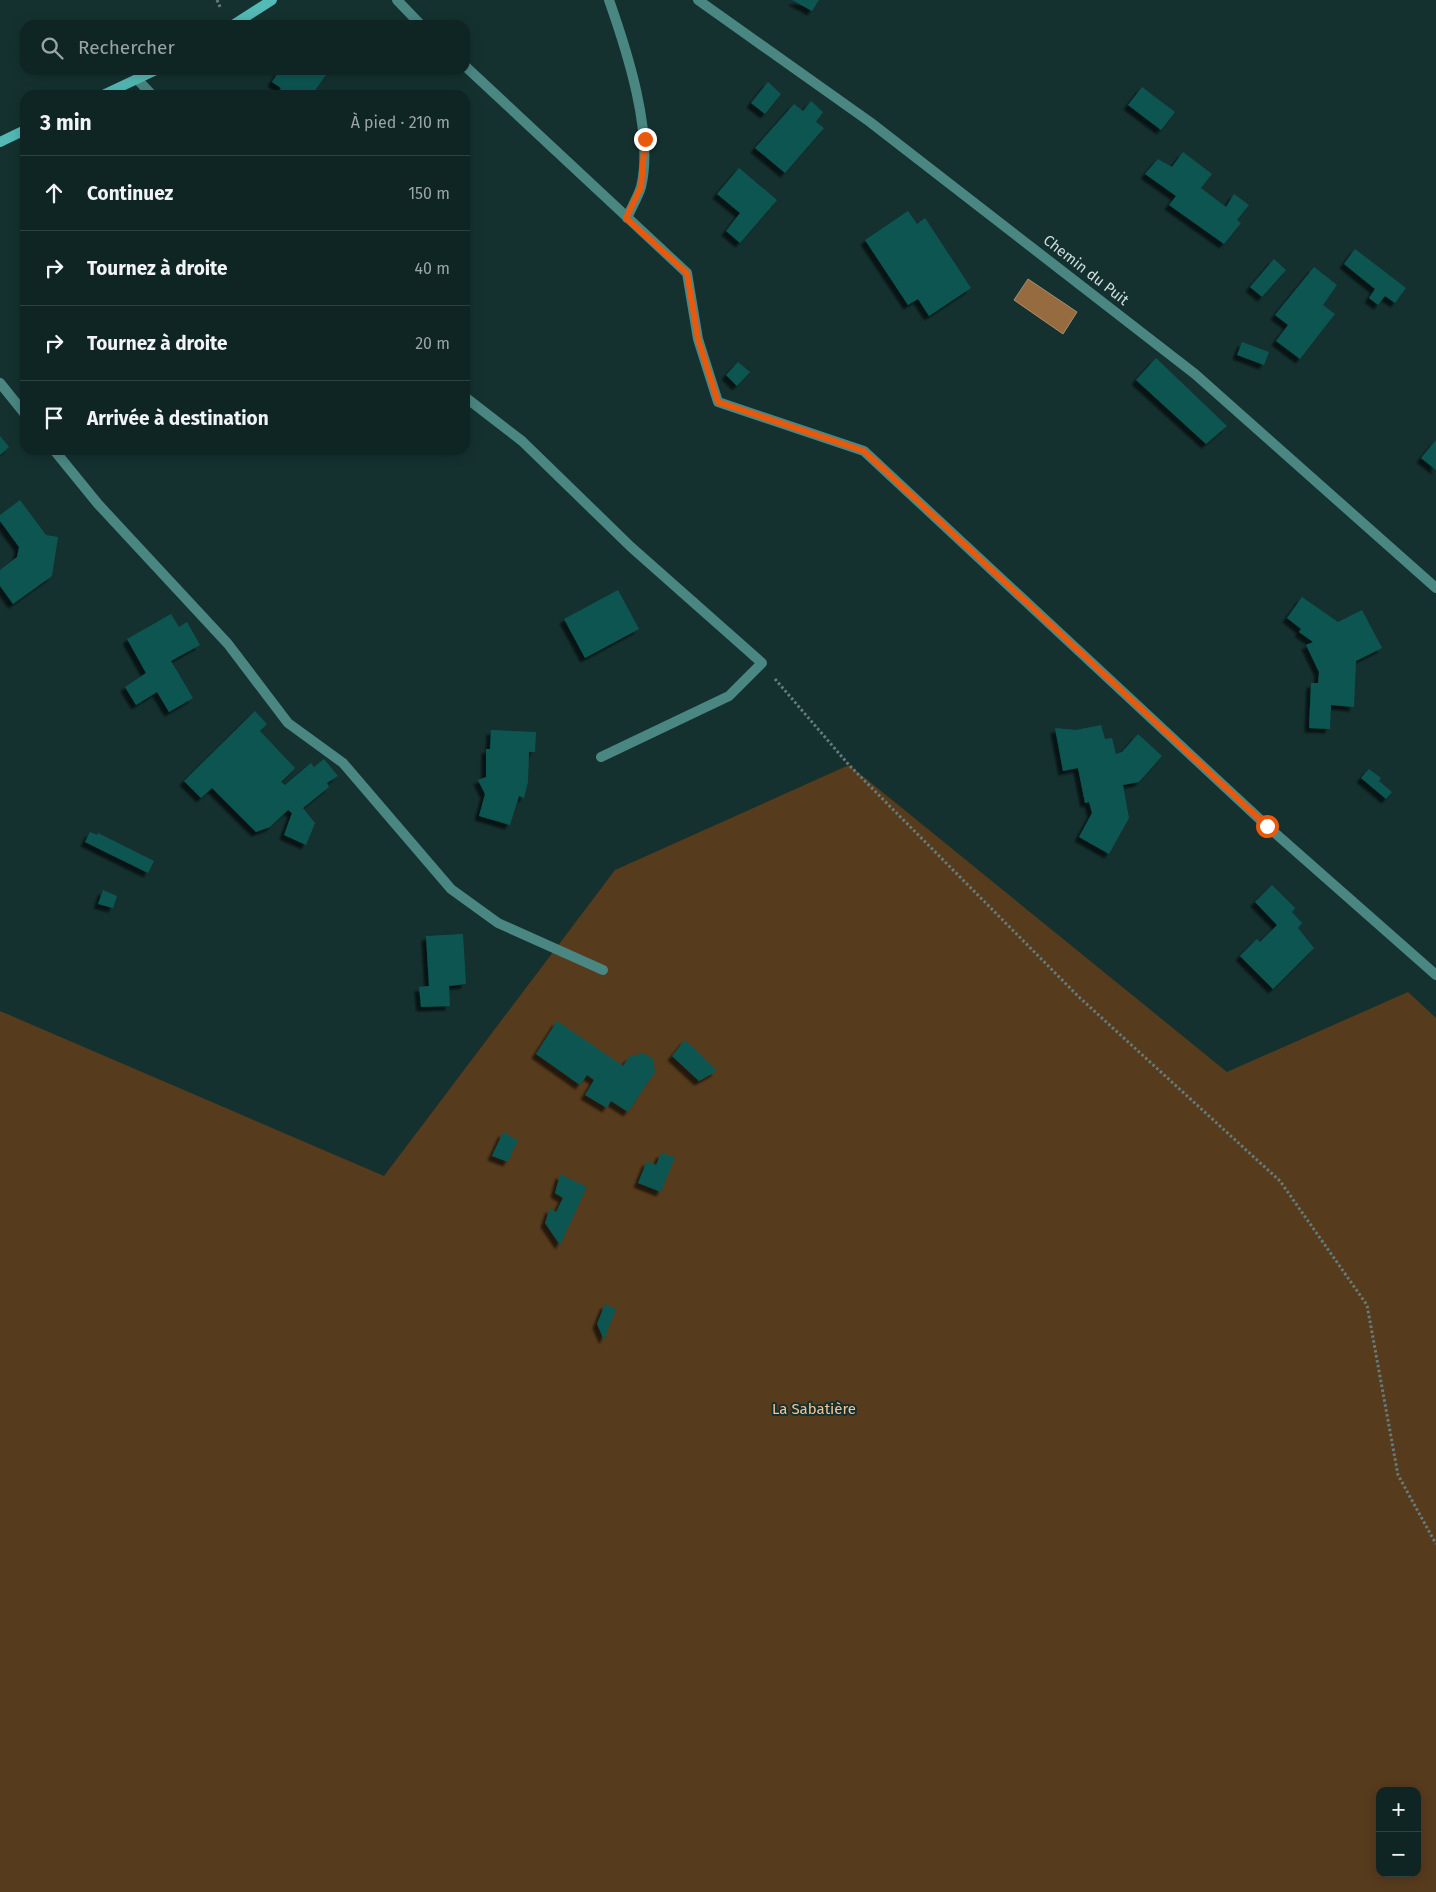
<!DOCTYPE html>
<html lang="fr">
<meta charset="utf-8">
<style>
:root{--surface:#0f2524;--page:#1d3131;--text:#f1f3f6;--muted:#9ba5a6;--line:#2f4241}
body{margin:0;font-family:"Fira Sans",sans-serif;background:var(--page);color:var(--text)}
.controls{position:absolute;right:15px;bottom:15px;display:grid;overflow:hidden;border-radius:10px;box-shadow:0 2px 12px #0003}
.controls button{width:45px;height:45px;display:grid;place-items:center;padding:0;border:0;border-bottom:1px solid var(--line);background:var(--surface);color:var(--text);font:25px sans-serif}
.stop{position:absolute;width:15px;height:15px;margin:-11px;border:4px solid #ea580c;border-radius:50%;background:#fff}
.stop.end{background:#ea580c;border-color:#fff;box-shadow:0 1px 5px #0008}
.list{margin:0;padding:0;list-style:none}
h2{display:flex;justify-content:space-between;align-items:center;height:65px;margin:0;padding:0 20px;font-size:21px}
h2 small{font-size:16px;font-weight:400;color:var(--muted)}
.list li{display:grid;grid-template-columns:32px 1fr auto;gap:15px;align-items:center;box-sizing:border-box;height:75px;padding:0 20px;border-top:1px solid var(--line)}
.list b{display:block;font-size:19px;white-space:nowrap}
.list em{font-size:16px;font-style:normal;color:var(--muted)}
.icon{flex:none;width:28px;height:28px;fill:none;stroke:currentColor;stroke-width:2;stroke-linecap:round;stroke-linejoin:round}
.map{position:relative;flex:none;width:1436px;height:1892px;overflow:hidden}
.search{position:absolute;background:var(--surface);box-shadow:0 2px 12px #0003;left:20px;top:20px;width:450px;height:55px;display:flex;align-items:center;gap:12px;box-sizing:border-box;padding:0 18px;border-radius:15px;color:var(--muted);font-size:19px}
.panel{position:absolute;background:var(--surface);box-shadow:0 2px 12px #0003;left:20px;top:90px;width:450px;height:365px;border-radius:15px}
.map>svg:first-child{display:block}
</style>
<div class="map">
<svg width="1436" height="1892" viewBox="0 0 1436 1892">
<defs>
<filter id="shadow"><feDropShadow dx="-4.5" dy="4.5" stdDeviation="1" flood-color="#0009"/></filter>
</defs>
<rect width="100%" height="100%" fill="#143130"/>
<path fill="#573b1d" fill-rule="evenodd" d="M849,765L1227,1072L1408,992L1436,1018V1892H0V1011L384,1176L615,870ZM1380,1791H1417V1873H1380Z"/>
<path fill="#966b3f" stroke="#a78e6f" d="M1028,279L1077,312L1063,334L1014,300Z"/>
<path fill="#0f5451" filter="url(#shadow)" d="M792,0H819L812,11Z
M280,70H324L328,72L312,95H276L281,88L272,82Z
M768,82L781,94L765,114L751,103Z
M1142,87L1175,112L1161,130L1128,105Z
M811,101L823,112L816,122L824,128L785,173L755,148L794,104L803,111Z
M1183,152L1212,174L1201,188L1226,207L1234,194L1249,205L1237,220L1241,223L1224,244L1169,205L1176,196L1145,174L1158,159L1172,167Z
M739,168L777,200L740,243L726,231L740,213L717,194Z
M908,211L917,224L925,218L971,288L929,316L918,299L908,305L865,240Z
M1355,249L1406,288L1395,303L1385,296L1378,305L1369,298L1375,289L1344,264Z
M1274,259L1286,270L1262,297L1250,287Z
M1314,267L1337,285L1323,305L1335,314L1300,359L1276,341L1288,325L1275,315Z
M1242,342L1269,352L1264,365L1237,355Z
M1156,358L1227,426L1206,444L1136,380Z
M738,362L750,372L737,386L726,375Z
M0,436L9,447L0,455Z
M1436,440V470L1421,458Z
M20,500L46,535L58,537L52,576L13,604L0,586V570L17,557L19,547L0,521V515Z
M618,590L639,629L585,658L564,619Z
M1302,597L1338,622L1362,610L1382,648L1356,661L1354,707L1331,705L1330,729L1309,728L1311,683H1318L1319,672L1306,645L1313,642L1299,632L1301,629L1287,618Z
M171,614L179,627L187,622L200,645L171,661L193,698L169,712L157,692L136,705L125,687L146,673L127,639Z
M255,711L267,724L260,731L295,768L281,782L285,785L311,763L314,767L324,759L338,776L327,783L329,787L303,808L315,823L306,845L284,835L292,813L288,810L270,827L256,832L212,788L201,798L184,781Z
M1101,725L1105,739L1112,738L1116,754L1122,752L1138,734L1162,756L1139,782L1123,785L1129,818L1109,854L1079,837L1092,813L1089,802L1085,803L1078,768L1063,771L1055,728L1076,730Z
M491,730L536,732L535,752H529L528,782L524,798L519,796L510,825L479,816L485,794L478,780L486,777V749H490Z
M1369,769L1381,778L1379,781L1392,792L1386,799L1361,778Z
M90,832L97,835L98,833L154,861L148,873L85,842Z
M1272,885L1295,908L1292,912L1302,923L1298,928L1314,948L1273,989L1240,956L1257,939L1260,942L1277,925L1255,902Z
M103,890L117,896L113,908L98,904Z
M463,934L466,984L449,986L450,1006L421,1007L419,987L429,986L426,936Z
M557,1021L623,1066L629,1057L643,1053L653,1059L655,1072L628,1112L611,1101L607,1108L585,1095L594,1080L587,1075L580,1085L536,1054Z
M685,1040L695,1049L717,1071L699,1081L672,1056Z
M503,1132L518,1140L508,1162L492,1156Z
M661,1153L675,1157L661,1192L638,1183L647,1161L656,1165Z
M560,1174L587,1187L560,1245L545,1223L550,1208L556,1212L563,1198L555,1193Z
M605,1304L616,1309L604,1340L597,1324Z"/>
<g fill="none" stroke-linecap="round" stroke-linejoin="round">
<path stroke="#647c7b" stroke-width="3" stroke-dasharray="2.5 2.5" stroke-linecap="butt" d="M217,0L221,9
M775,679L849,765L1079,997L1280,1181L1367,1305L1398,1475L1436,1544"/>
<path stroke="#4a8783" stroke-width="10" d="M397,0L421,25
M609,0C627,51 654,134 641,187C638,197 631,208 627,218
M465,66L687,273L698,339L718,402L864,451L1267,826L1436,975
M138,80L152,95
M0,383L25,414
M465,397L522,441L631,547L762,663L729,696L601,757
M54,450L98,504L228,644L288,723L343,763L451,889L498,923L603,970"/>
<path stroke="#4a8783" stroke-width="10" d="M698,0L870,122L1195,374L1436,588"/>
<path stroke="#53bab5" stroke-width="10" d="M233,25L272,0
M103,95L156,70
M0,142L25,130"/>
</g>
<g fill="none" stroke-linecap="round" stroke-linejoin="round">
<path stroke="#ea580c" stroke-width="6" d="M645,139L641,187L626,218L687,273L698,339L718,402L864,451L1267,826"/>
</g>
<g text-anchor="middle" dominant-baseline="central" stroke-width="4" stroke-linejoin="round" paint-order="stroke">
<g font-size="15" fill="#cfdfde" stroke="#143130">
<text transform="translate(1086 270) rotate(38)">Chemin du Puit</text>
</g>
<g font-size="15" fill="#f7c391" stroke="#143130">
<text x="814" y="1409">La Sabatière</text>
</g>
</g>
</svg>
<div class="controls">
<button>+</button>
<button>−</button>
</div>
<div class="stop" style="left:1267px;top:826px"></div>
<div class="stop end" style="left:645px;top:139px"></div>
<div class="search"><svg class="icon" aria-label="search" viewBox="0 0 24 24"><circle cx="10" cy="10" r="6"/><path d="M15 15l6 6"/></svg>Rechercher</div>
<section class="panel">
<h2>3 min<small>À pied · 210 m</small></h2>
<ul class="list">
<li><svg class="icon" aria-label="ahead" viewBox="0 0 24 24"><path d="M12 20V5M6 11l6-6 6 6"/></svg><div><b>Continuez</b></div><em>150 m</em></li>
<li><svg class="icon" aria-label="right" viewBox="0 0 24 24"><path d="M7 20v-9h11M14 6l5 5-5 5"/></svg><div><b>Tournez à droite</b></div><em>40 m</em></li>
<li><svg class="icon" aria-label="right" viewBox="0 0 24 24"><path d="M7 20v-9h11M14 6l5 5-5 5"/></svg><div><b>Tournez à droite</b></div><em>20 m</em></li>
<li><svg class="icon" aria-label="arrive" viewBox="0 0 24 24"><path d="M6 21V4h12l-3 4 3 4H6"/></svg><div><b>Arrivée à destination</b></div></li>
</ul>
</section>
</div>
